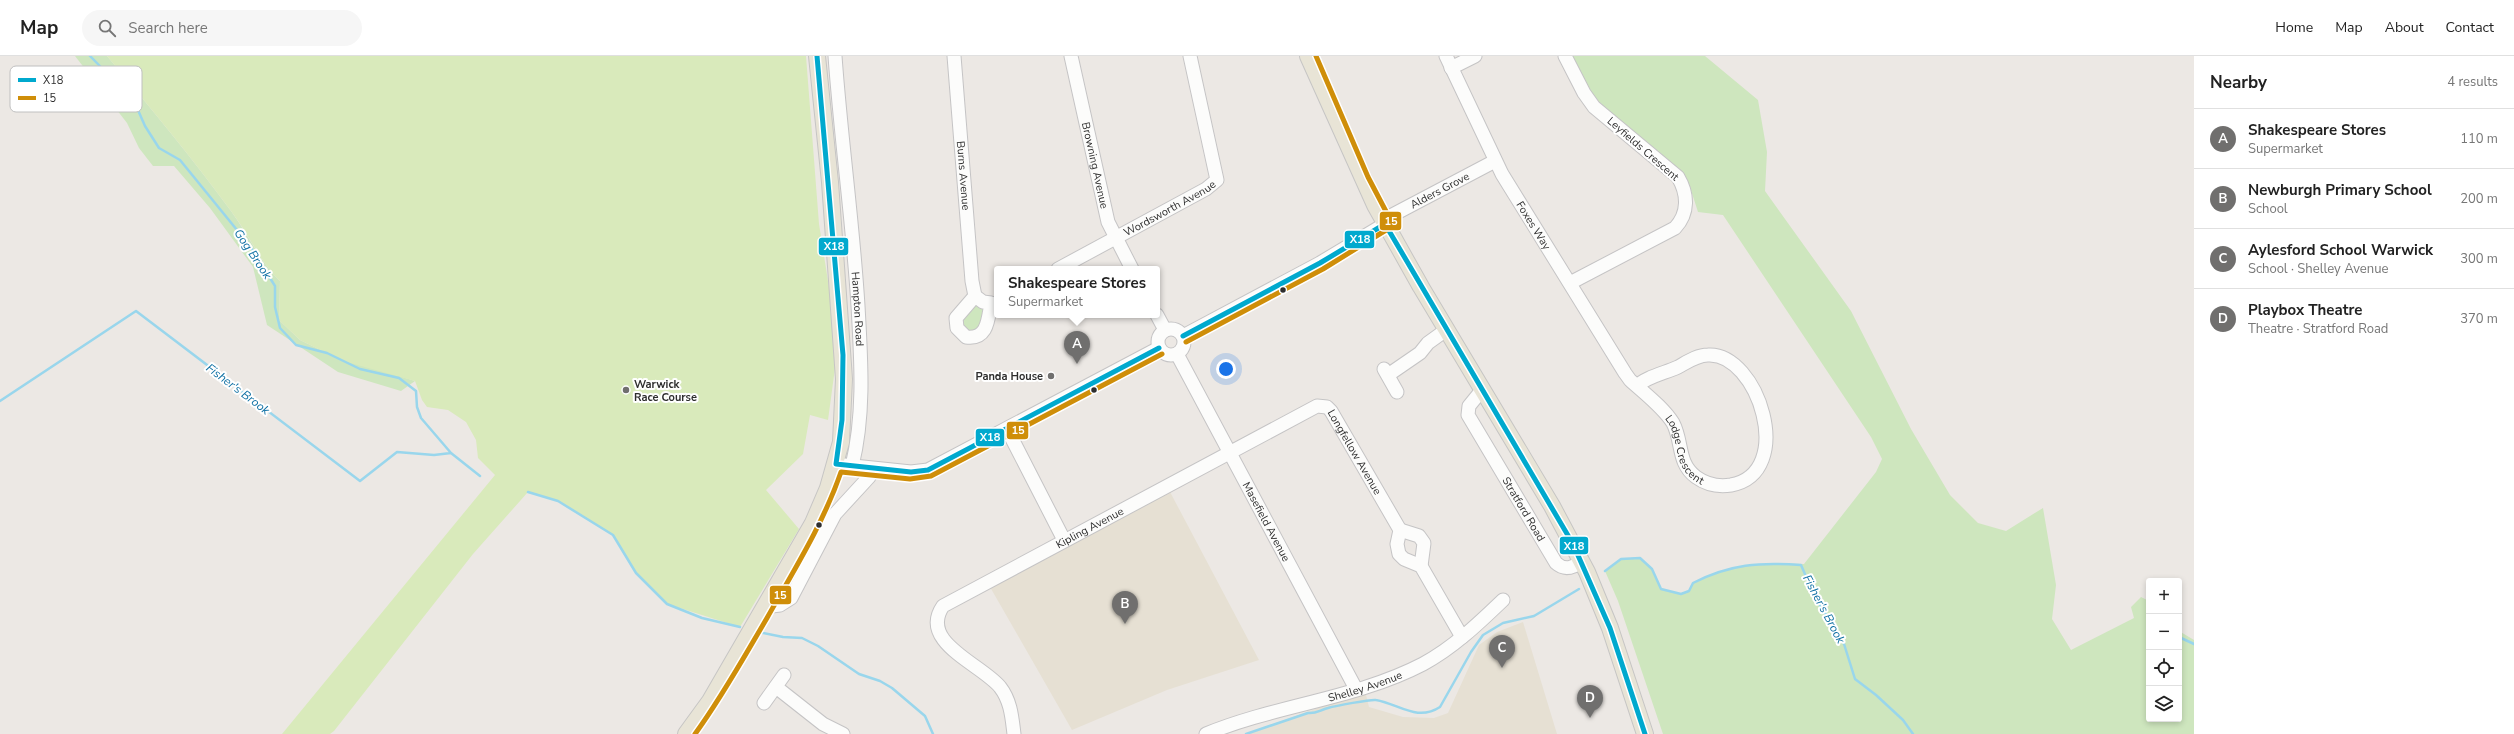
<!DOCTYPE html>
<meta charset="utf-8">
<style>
:root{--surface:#fff;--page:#f6f6f6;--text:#222;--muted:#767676;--line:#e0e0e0;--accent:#706f6e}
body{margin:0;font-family:"Nunito Sans",sans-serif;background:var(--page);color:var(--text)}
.controls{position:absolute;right:12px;bottom:12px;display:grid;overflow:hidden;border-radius:4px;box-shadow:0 2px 6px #0003}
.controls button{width:36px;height:36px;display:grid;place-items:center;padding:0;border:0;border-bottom:1px solid var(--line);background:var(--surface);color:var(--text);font:20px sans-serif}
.you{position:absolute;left:1226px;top:313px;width:14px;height:14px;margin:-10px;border:3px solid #fff;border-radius:50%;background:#1a73e8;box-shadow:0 0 0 6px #1a73e833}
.badge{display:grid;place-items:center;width:26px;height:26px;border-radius:50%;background:var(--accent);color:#fff;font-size:13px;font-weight:700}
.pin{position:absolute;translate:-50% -33px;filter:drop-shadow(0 1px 2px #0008)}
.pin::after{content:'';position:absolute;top:21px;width:14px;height:12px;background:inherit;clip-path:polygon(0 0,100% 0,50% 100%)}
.popup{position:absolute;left:994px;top:210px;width:166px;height:52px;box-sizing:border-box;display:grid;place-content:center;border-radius:4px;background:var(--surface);filter:drop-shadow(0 1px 3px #0005);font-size:13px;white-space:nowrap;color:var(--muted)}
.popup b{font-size:15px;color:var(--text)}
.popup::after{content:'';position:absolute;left:50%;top:100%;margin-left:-8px;border:8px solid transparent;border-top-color:var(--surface)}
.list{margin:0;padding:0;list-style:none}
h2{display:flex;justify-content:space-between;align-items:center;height:52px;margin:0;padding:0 16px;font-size:17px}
h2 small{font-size:13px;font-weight:400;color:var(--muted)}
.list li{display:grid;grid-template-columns:26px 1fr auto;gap:12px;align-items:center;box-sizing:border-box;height:60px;padding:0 16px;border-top:1px solid var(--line)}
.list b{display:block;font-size:15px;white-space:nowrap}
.list p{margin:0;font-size:13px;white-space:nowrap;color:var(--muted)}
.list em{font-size:13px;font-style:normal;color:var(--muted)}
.icon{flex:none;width:22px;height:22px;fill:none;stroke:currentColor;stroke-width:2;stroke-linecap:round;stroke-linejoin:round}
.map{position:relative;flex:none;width:2194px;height:678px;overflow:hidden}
header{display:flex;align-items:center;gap:24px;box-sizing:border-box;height:56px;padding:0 20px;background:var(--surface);border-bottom:1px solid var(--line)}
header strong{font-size:19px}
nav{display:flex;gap:22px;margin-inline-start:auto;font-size:14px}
.search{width:280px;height:36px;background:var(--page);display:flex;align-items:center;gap:10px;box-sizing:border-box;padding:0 14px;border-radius:22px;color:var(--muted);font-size:15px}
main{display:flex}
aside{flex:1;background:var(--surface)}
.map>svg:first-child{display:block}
</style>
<header>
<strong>Map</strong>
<div class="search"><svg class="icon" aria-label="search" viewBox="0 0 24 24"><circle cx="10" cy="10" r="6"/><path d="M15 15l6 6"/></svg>Search here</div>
<nav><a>Home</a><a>Map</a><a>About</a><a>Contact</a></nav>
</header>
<main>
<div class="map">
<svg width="2194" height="678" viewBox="0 0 2194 678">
<rect width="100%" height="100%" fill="#ece8e4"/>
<path fill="#e6e0d3" d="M1169,434L1259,604L1167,634L1072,674L990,531Z
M1523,566L1557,678H1246L1365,635L1369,651L1403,661L1434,662L1448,657L1479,589L1497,576Z"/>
<path fill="#cee6be" d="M75,0H107C150,51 192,102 231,155C248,178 260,206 280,225L279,264L300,284L327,297L415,325L401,335L338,316L267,269L253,211L210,152L174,110H153L139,92L127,67Z
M1570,0H1705L1758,44L1767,96L1765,135L1851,255L1911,373L1950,439L1978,467L2006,475L2043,452L2056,529L2052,563L2071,594L2134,562L2131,551L2141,541L2149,545V663H2179V575L2194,584V678H1663L1618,545L1605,515L1621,503L1640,502L1652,513L1661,533L1681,538L1689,535L1693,527C1731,507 1762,507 1804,508L1876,416L1882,403L1871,381L1723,159L1698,156L1689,128L1606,55L1589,33Z
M975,247L984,253L983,266L973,277L962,273L960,261Z"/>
<path fill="#d9eabb" d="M107,0H806L819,168L831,244L836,305L828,364L810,359L803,398L766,434L799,473L740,571L667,548L636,517L613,479L558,445L528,436L473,498L334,675L330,678H282L495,419L478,402L476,384L466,366L448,354L427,351L422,344L415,325L343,305L300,284L279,264L280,225C260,206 248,177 231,155C192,102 150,51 107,0Z"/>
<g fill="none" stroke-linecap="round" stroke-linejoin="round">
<path stroke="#99d6ec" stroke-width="2.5" d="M90,0L134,45L145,70L159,92L180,104L250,190L275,230V251L280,272L296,289L327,297L360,313L399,322L416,335L417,351L421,362L451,397
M0,345L136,255L360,425L397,396L434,399L451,397L480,420
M528,436L558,445L613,479L636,517L667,548L702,562L740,571
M1605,515L1621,503L1640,502L1652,513L1661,533L1681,538L1689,535L1693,527C1730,508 1760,506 1801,509L1815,541L1844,588L1855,623L1876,639L1903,664L1913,678
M758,576L783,581L802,582L818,590L859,618L880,625L892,632L925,660L933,678
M2179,581L2194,588
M1246,678L1308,657C1316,658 1320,654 1328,652C1335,650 1371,643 1376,644C1399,648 1417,666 1440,651L1471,596L1483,579L1503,567L1534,560L1579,533"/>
<defs>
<g id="minor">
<path id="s1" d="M835,0C841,84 853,167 858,250C861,304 865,357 852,410"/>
<path id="s2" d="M954,0L972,225L975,240"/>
<path id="s3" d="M1071,0L1108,166L1132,213"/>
<path id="s4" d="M1446,0L1502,118L1625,317L1630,324C1644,337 1663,351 1673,367C1683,386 1677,407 1696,421C1707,429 1718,431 1731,429C1797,417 1758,296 1708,299C1697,299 1687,306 1678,311C1665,317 1646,321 1637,330"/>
<path d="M1565,0L1584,37L1594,51L1678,121C1688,138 1689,157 1675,172L1570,227"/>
<path d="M1451,12L1475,0"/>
<path id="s5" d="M1383,164L1495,105"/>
<path id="s6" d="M1058,213L1206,133L1217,124L1190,0"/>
<path d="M975,240L983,246L991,247C988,263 988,284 966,281L957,272L956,262Z"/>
<path d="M1157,259L1165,274"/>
<circle cx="1171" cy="286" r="13"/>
<path d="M1183,280L1320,207L1385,168"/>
<path id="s7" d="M1177,298L1356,633"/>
<path d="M1384,313L1397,336"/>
<path d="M1388,319L1420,297L1428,287L1446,274"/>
<path id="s8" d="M1482,334L1469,350L1468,359L1556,507C1565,515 1573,512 1582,505"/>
<path d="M1007,373L1064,484"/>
<path d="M844,409L911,416L928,414L1159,292"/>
<path d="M1400,474L1419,480L1424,487L1421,510"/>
<path d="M764,551L780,549L791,542L835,458L869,421L873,413"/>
<path d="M776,631L823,668L843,678"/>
<path d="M764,647L784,619"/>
<path id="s9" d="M1014,678C1012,662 1011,645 1000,631C981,608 918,586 943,550L1317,350L1327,351L1331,355L1400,474L1397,488L1399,498L1404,503L1421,510L1462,581"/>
<path id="s10" d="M1206,678C1276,649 1356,643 1423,608C1453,592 1479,567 1503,544"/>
</g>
<path id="major" d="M1308,0L1375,149L1421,231L1552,450L1587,516L1610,572L1645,678
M686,678L710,645L813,467L828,432L841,386L844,323L830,126L817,0"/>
</defs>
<use href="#minor" stroke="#c5c4c5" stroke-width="15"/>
<use href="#major" stroke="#c6c5c4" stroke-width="18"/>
<use href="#minor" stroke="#fcfcfb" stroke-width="13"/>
<use href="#major" stroke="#e8e4d6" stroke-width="16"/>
<defs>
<path id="bus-1" d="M817,0L843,299L842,364L836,408L911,416L928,414L1159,292
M1183,280L1320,207L1385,168L1573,488L1610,572L1645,678"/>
<path id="bus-2" d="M1186,286L1323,213L1391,171V165L1368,121L1316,0
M695,678C722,641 744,601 767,562C794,514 823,468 841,416L910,423L931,420L1162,298"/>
</defs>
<use href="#bus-1" stroke="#fff" stroke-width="8"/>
<use href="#bus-2" stroke="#fff" stroke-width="8"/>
<use href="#bus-1" stroke="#00a9ce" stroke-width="5"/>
<use href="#bus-2" stroke="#cf8e09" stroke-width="5"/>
</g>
<g fill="#2e2e2e" stroke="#fff" stroke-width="1.5">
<circle cx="1283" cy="234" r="3.5"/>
<circle cx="1094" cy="334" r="3.5"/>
<circle cx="819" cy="469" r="3.5"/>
</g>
<g fill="#706f6e" stroke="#fff" stroke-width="1.5">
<circle cx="1051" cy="320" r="4"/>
<circle cx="626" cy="334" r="4"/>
</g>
<g text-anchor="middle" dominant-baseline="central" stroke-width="4" stroke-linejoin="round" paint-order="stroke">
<g font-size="11" fill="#2e2e2e" stroke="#fff">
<text transform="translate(1643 93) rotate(41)">Leyfields Crescent</text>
<text stroke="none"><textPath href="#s3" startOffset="112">Browning Avenue</textPath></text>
<text stroke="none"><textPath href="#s2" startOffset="120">Burns Avenue</textPath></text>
<text stroke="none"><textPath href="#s5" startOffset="64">Alders Grove</textPath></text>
<text stroke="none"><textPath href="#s6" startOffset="127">Wordsworth Avenue</textPath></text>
<text stroke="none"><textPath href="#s4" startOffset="191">Foxes Way</textPath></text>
<text stroke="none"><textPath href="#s1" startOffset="254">Hampton Road</textPath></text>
<text stroke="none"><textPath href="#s4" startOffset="464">Lodge Crescent</textPath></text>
<text stroke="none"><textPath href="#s9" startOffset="647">Longfellow Avenue</textPath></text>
<text stroke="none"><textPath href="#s8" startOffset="139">Stratford Road</textPath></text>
<text stroke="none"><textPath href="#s7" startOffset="190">Masefield Avenue</textPath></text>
<text stroke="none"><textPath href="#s9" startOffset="326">Kipling Avenue</textPath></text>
<text stroke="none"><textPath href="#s10" startOffset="166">Shelley Avenue</textPath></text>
</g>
<g font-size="11" font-weight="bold" fill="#2e2e2e" stroke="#fff" text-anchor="end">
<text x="1043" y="320">Panda House</text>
<text x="634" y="328" text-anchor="start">Warwick<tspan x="634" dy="13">Race Course</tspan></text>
</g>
<g font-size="12" font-style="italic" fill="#0d6fa3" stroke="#fff">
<text transform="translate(253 198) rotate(56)">Gog Brook</text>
<text transform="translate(238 333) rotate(37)">Fisher's Brook</text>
<text transform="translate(1824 553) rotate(62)">Fisher's Brook</text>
</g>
</g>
<rect x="10" y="10" width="132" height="46" rx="6" fill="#fff" stroke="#c0c0c0" stroke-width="1"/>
<rect x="18" y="22" width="18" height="4" fill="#00a9ce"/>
<rect x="18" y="40" width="18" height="4" fill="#cf8e09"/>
<g font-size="11" fill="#2e2e2e">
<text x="43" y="28">X18</text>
<text x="43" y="46">15</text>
</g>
<g stroke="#fff" stroke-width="1.5">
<rect x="1379" y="155" width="23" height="20" rx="4" fill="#cf8e09"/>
<rect x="1344" y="174" width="31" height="19" rx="4" fill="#00a9ce"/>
<rect x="818" y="181" width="31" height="19" rx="4" fill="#00a9ce"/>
<rect x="1006" y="365" width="23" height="19" rx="4" fill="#cf8e09"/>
<rect x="975" y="372" width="30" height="19" rx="4" fill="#00a9ce"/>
<rect x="1559" y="480" width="30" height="19" rx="4" fill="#00a9ce"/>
<rect x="769" y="529" width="23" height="20" rx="4" fill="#cf8e09"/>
</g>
<g font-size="11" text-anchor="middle" font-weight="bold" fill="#fff">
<text x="1391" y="169">15</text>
<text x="1360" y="187">X18</text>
<text x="834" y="194">X18</text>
<text x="1018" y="378">15</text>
<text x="990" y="385">X18</text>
<text x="1574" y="494">X18</text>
<text x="780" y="543">15</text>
</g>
</svg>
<div class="controls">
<button>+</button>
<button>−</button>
<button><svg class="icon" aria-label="locate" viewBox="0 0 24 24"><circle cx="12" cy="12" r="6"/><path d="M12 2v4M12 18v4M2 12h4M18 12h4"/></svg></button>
<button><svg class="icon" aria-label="layers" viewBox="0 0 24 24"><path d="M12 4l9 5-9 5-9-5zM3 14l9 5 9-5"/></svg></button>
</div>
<div class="you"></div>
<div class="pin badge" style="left:1077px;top:308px">A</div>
<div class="popup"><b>Shakespeare Stores</b>Supermarket</div>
<div class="pin badge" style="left:1125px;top:568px">B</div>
<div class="pin badge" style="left:1502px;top:612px">C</div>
<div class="pin badge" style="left:1590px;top:662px">D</div>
</div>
<aside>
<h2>Nearby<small>4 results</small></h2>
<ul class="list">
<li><span class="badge">A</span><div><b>Shakespeare Stores</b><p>Supermarket</p></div><em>110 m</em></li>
<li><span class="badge">B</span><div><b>Newburgh Primary School</b><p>School</p></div><em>200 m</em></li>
<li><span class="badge">C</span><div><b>Aylesford School Warwick</b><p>School · Shelley Avenue</p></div><em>300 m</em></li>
<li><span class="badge">D</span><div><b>Playbox Theatre</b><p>Theatre · Stratford Road</p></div><em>370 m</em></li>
</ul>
</aside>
</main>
